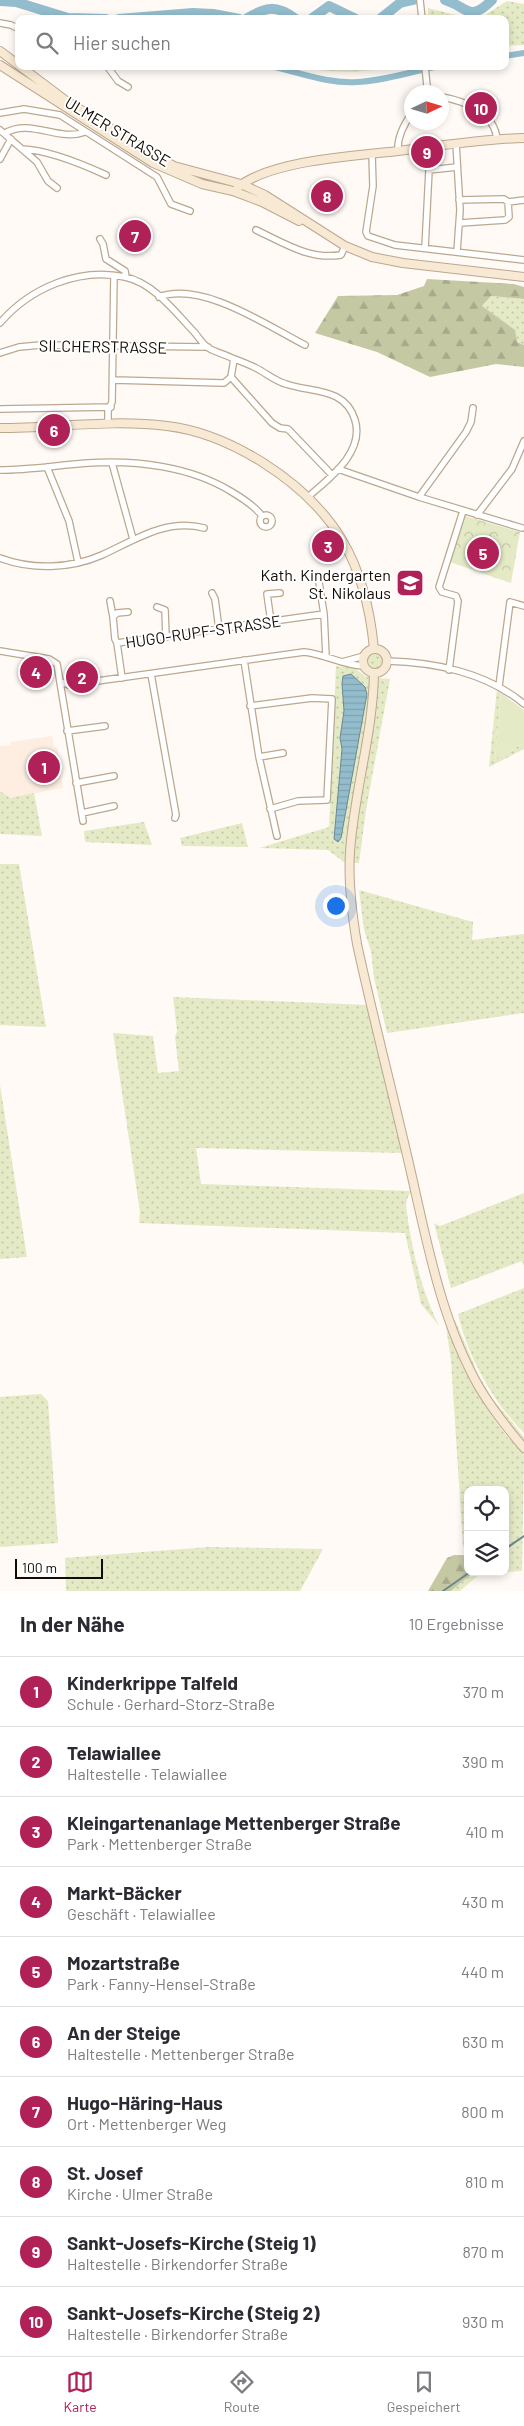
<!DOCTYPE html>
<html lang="de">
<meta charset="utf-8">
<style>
:root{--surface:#fff;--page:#f7f7f7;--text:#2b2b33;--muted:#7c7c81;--line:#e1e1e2;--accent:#b02157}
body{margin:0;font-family:Barlow,sans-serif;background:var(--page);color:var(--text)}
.controls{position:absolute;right:15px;bottom:15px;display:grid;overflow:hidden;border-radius:10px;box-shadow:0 2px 8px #0003}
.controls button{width:45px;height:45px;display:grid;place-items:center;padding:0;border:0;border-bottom:1px solid var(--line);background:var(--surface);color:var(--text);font:25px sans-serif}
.compass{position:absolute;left:404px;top:85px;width:45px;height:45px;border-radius:50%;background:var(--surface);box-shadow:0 2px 8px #0003;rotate:86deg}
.scale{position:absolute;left:15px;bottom:12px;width:88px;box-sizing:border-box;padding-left:5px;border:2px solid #120b04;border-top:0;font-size:14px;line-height:18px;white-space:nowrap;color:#120b04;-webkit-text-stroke:4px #fff;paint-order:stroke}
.you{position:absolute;left:335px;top:905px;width:18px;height:18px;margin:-12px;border:4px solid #fff;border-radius:50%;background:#1a73e8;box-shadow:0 0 0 8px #1a73e833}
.badge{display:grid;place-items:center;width:32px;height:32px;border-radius:50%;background:var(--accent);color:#fff;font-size:16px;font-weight:700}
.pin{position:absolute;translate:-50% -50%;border:2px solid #fff;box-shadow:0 1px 5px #0006}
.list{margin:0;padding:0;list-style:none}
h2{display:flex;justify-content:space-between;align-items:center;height:65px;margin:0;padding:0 20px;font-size:21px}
h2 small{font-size:16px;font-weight:400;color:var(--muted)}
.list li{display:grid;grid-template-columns:32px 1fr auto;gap:15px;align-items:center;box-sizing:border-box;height:70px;padding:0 20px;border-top:1px solid var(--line)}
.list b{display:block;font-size:19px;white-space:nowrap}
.list p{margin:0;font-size:16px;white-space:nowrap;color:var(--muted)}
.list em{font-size:16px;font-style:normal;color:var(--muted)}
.icon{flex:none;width:28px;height:28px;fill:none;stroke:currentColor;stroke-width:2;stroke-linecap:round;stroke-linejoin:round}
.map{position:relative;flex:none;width:524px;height:1591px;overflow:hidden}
.search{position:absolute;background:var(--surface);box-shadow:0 2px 8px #0003;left:15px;right:15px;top:15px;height:55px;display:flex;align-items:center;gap:12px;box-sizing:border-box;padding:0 18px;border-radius:10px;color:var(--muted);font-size:19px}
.sheet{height:765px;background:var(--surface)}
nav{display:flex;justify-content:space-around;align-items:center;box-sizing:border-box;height:70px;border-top:1px solid var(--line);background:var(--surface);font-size:14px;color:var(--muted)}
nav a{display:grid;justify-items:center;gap:2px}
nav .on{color:var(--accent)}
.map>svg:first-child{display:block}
</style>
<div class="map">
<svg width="524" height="1591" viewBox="0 0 524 1591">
<defs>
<pattern id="grass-dots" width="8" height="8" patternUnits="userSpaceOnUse" patternTransform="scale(1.25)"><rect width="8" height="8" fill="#e5eac6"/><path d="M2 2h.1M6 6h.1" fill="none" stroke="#c3c7a8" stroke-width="1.8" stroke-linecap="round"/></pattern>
<pattern id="forest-firs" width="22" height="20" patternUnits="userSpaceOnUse" patternTransform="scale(1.25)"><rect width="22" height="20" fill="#c4c8a3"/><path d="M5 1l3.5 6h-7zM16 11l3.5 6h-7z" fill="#a7aa8b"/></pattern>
<pattern id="park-crowns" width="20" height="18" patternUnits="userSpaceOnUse" patternTransform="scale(1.25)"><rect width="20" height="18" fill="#e5eac6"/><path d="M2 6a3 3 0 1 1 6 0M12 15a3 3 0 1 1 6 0" fill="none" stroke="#c3c7a8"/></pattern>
<pattern id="water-rules" width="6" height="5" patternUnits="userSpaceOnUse" patternTransform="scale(1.25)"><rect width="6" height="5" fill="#93bdcd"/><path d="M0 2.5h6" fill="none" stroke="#7ea1ae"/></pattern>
</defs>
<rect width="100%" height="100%" fill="#fffaf5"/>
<path fill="#fdeee1" d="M52,736L54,747H57L63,788L10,798L0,791V746L11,745L10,742Z"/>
<path fill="url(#grass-dots)" d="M507,1L524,4V45L505,46V19H428V8L471,19L482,17Z
M491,296L524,299V345L517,342L482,306Z
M366 662a9 9 0 1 1 18 0a9 9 0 1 1-18 0Z
M336,666L355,668L366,677L390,679L366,810L359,863H345L328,850L259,848L329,827Z
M497,689L501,693L495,759L524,743V749L489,767Z
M0,791L10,798L34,793L42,836L0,834Z
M144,822L152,845L85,842L84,831Z
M242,823L248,847L182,846L180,838Z
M0,864H19L46,1027L0,1025Z
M359,890L473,922L472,940L524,934V1013L387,1033L374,978L371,951L364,930Z
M173,997L368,1005L402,1153L196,1148L201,1184L411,1191L407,1199L406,1206C411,1247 421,1290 439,1326L421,1304L405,1233L139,1223L140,1212L113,1033L153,1036L158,1073L179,1071L175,1037L177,1031Z
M0,1085L27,1257L0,1259Z
M524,1193V1266L522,1261L451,1288L434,1223L440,1226Z
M524,1288V1433C493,1402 468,1357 458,1314Z
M455,1320L479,1376L493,1399L524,1437V1443C489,1401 472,1372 453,1321Z
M446,1326C463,1366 482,1406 509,1439L512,1438L524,1452L522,1571L505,1572V1490H468V1553L463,1546L451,1361Z
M41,1394L48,1401L58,1543L0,1547V1397Z
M209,1547L323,1549L300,1591H66L65,1558Z
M474,1572H482L460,1591H451Z"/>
<path fill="url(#forest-firs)" d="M427,279L514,284L524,287V299L491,296L482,306L515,330L517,342L524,345V367L496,364L430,377L377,352L315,333L338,296L397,295L424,286Z
M454,1555H463L468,1558V1572H474L451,1591H428L447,1558Z"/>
<path fill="url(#park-crowns)" d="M295,66H395C361,74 330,73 295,66Z
M465,516L520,532L511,583L447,561Z"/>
<path fill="#e5eac6" d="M335,538L344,552L317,554L316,539Z
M501,693L524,710V743L495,759Z"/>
<path fill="url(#water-rules)" stroke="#6c8891" d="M351,674L365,687L367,694L341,838L338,842L334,839L342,749L340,738L344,711L342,684L343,676Z"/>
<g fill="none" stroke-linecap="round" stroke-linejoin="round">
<path stroke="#6c8891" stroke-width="2" d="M505,1549L524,1536
M443,1591L470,1572"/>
<path stroke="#93bdcd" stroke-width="6" d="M68,18L69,19
M505,56L524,53
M270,66C298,72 328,84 357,82C385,81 412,71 440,66"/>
<path stroke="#93bdcd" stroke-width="10" d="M445,0C468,7 469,23 492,0
M0,1L16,2L68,18L106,19
M119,19L193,13L213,14L239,19
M246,19C267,6 276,5 296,19
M311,19L329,6L356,19
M380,19L400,3L413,0"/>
<defs>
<path id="street" d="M420,0L422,19
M0,23L11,25L19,29
M107,66L118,81L128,87
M425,66L427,86L430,92
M442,97C464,101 495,112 497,140
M0,113L24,109L60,115L157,177L171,204L190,211
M0,130L37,162L48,181L57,188
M5,133C31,118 58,142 85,132
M456,143L460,210L457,252
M22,149C49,150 82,164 106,175
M398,151C397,137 404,124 412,113
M372,154L373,186L366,232L368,236L395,245L524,260
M0,159L11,139
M459,200L504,199L508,202L509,217L505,220L460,223
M508,202L524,200
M256,230C284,243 309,260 341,255L345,246
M100,239L103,244L106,259L125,271L126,277
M425,248L429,170L457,167
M159,297C202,281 266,325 305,345
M0,323C30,288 79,267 125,277C154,283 176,313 195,333C199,338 203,344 207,347C214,352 224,354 232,358C240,361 248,364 256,368C266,373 275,381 286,384C312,393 345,387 355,420C365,453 328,479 308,497
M0,353L19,347L41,345L208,347
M234,359L231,377L272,423L280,428L288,429L332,475
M113,380L224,383L231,377
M0,409L111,407
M108,422V411L112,402L114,276
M112,463L133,539
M47,467L69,521L78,562
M338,469L419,497L522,528
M0,470C30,470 58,465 88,463C136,460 190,466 232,492C242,498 255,506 262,516
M419,497L466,432L471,422L473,408
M260 521a6 6 0 1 1 12 0a6 6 0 1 1-12 0Z
M477,515L512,469L524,441
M0,558C32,570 70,569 102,555C135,540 166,518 204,528
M318,576L324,614
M212,593L215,599L219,629
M110,601L113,617
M157,607L165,610L166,637
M271,622L267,594L280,593
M117,643L115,639L113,617L117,613L128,612
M0,651L49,659L57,664L83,821
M244,660L259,757L277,836
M387,661C435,662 487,673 524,704
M342,662L364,656
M449,670L458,601L456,596L442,592L439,587L463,511
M151,674L176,815L175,818
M122,678L117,643L324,614L326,657
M61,682L69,685L304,652C325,654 342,665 363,666
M499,686L510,602L524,606
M250,706L312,698L332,699L327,800L298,801L270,809
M67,731L105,726
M259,757L283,753
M76,783L114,776
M82,813L114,806"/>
<path id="secondary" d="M0,51L65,100L155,156L174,166L241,184L265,195L345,246L372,257L403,263L524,277
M0,65L153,163L202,184L233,191L262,202L299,221
M238,187C272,160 355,156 398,151C440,146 482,139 524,138
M0,428C56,428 111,419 167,426C201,430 233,444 262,462C335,508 366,563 374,649
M363 661a12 12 0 1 1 24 0a12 12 0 1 1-24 0Z
M374,673C373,734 354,792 350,852C348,883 352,914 357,944C372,1013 390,1082 406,1151C425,1230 438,1315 479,1387C492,1409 507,1428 524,1448"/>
</defs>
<use href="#street" stroke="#bca78f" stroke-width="8"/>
<use href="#secondary" stroke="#bca78f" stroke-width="10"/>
<use href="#street" stroke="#fff" stroke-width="5.5"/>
<use href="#secondary" stroke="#f7e9d4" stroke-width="8"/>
</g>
<defs>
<symbol id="school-square" viewBox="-11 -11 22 22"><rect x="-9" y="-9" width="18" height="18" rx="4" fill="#b02157" stroke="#fff"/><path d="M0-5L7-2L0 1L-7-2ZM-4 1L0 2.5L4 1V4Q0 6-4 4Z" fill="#fff"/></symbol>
</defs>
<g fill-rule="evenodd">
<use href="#school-square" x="394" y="567" width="32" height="32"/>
</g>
<g text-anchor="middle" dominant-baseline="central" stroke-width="4" stroke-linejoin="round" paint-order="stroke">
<g font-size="16" fill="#120b04" stroke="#fff">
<text transform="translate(118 131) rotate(31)">ULMER STRASSE</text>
<text transform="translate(103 346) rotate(1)">SILCHERSTRASSE</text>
<text transform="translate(203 631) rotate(-8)">HUGO-RUPF-STRASSE</text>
</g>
<g font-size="16" fill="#120b04" stroke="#fff" text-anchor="end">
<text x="391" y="574">Kath. Kindergarten<tspan x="391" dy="18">St. Nikolaus</tspan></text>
</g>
</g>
</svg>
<div class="controls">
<button><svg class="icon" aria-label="locate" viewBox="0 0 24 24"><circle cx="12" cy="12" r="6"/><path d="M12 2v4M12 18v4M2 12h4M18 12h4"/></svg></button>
<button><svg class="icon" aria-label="layers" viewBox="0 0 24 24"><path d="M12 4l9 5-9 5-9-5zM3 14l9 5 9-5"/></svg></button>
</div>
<svg class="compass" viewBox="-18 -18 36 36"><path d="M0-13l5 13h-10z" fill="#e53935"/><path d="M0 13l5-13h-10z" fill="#7c7c81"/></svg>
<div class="scale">100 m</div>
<div class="you"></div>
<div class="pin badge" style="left:44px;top:767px">1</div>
<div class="pin badge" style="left:82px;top:677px">2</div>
<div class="pin badge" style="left:328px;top:546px">3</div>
<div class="pin badge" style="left:36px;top:672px">4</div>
<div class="pin badge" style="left:483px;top:553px">5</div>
<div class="pin badge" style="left:54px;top:430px">6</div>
<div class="pin badge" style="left:135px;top:236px">7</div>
<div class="pin badge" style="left:327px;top:196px">8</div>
<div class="pin badge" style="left:427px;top:152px">9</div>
<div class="pin badge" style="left:481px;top:108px">10</div>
<div class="search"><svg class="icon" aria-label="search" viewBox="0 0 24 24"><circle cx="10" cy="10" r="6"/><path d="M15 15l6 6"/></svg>Hier suchen</div>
</div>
<section class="sheet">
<h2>In der Nähe<small>10 Ergebnisse</small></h2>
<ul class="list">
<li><span class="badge">1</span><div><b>Kinderkrippe Talfeld</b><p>Schule · Gerhard-Storz-Straße</p></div><em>370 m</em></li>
<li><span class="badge">2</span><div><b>Telawiallee</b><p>Haltestelle · Telawiallee</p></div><em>390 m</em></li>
<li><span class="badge">3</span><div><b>Kleingartenanlage Mettenberger Straße</b><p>Park · Mettenberger Straße</p></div><em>410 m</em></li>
<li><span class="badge">4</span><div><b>Markt-Bäcker</b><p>Geschäft · Telawiallee</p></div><em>430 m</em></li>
<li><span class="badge">5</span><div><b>Mozartstraße</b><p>Park · Fanny-Hensel-Straße</p></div><em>440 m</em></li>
<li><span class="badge">6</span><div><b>An der Steige</b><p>Haltestelle · Mettenberger Straße</p></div><em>630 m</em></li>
<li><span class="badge">7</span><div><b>Hugo-Häring-Haus</b><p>Ort · Mettenberger Weg</p></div><em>800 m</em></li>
<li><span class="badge">8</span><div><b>St. Josef</b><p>Kirche · Ulmer Straße</p></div><em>810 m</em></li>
<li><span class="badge">9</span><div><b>Sankt-Josefs-Kirche (Steig 1)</b><p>Haltestelle · Birkendorfer Straße</p></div><em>870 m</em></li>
<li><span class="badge">10</span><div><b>Sankt-Josefs-Kirche (Steig 2)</b><p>Haltestelle · Birkendorfer Straße</p></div><em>930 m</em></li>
</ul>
</section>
<nav>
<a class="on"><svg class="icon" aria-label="map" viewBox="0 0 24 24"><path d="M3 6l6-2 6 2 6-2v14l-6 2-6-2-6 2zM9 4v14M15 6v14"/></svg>Karte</a>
<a><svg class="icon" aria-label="directions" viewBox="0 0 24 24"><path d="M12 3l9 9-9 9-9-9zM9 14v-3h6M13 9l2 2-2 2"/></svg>Route</a>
<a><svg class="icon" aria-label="saved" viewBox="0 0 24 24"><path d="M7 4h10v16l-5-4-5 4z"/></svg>Gespeichert</a>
</nav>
